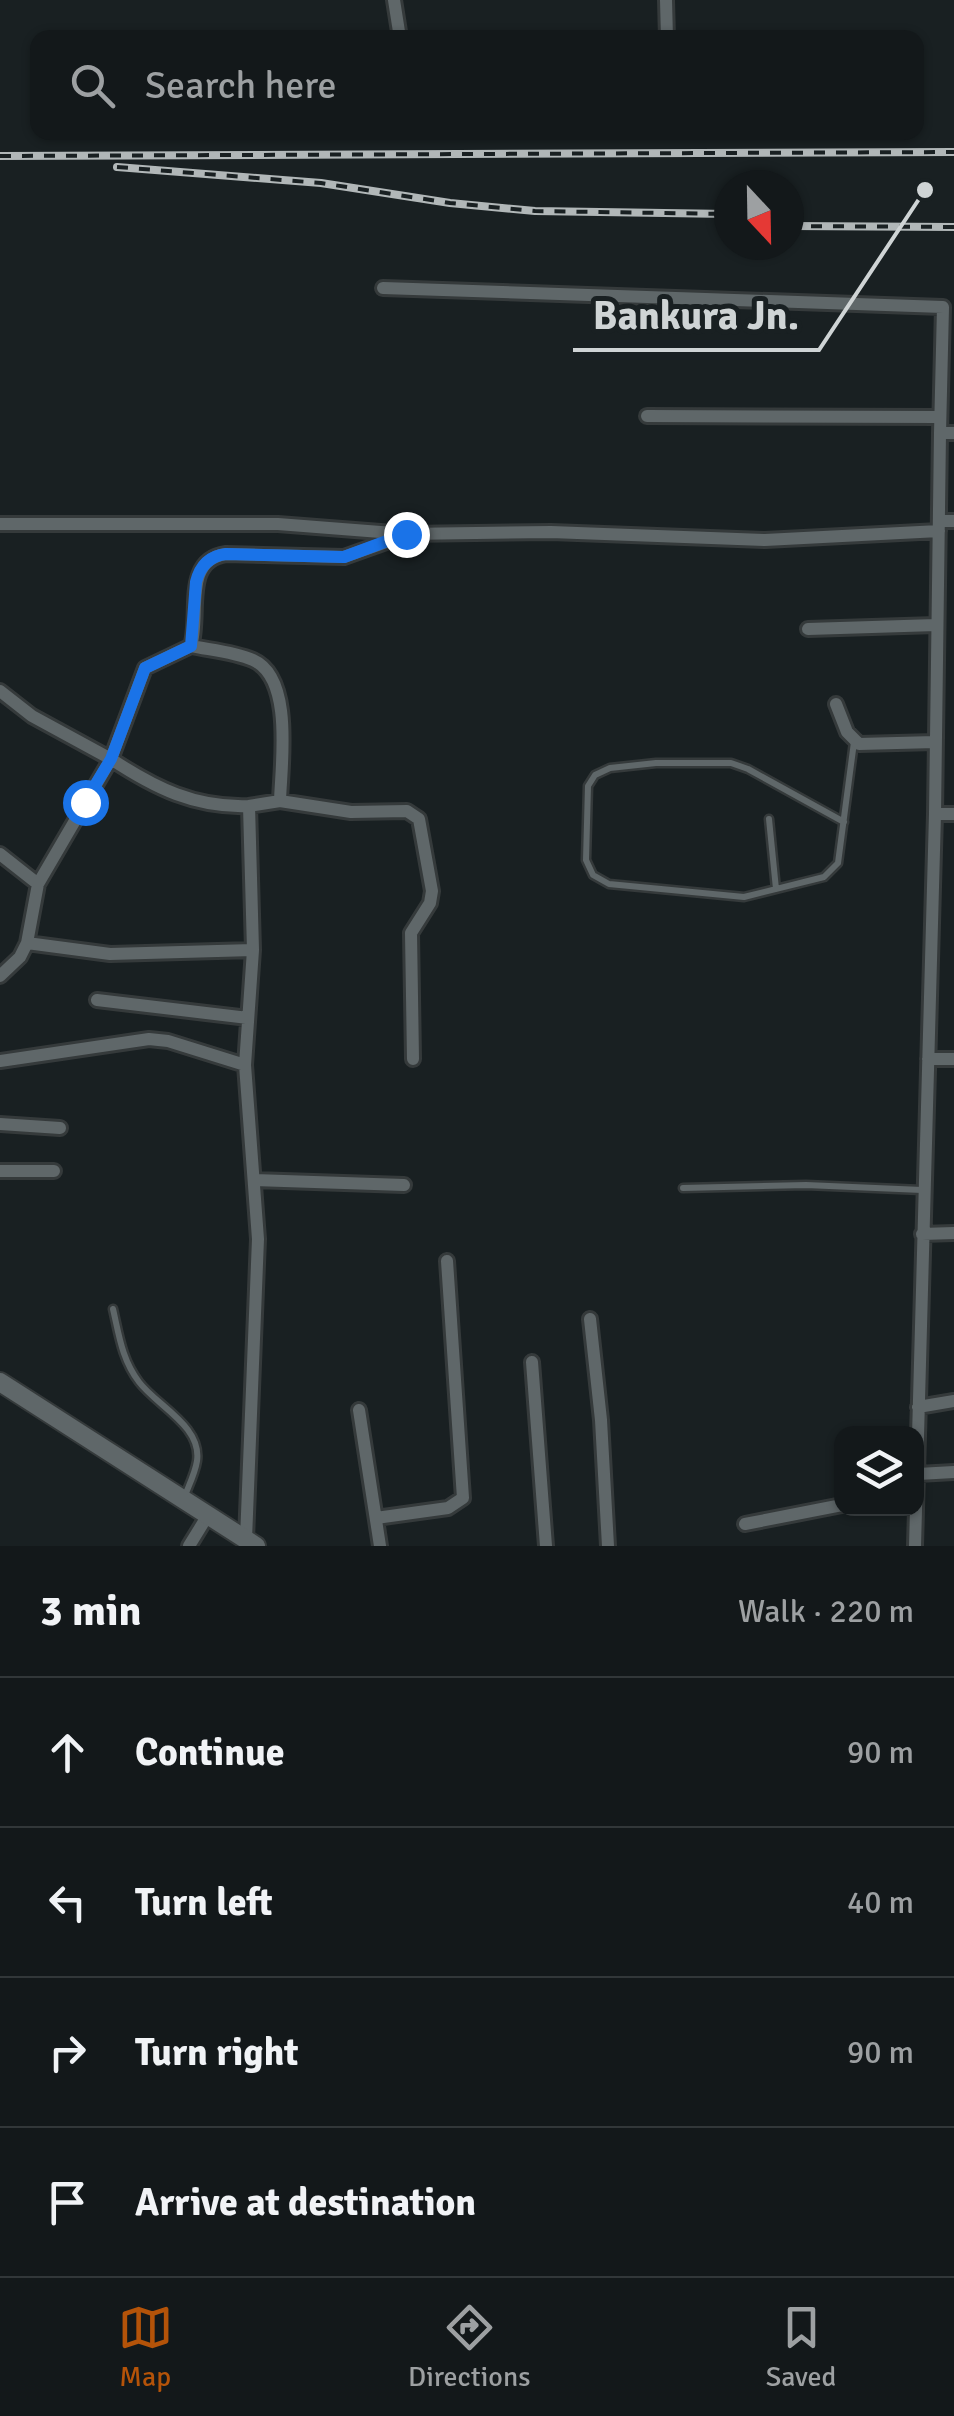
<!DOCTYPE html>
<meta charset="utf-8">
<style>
:root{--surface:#13181a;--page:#202527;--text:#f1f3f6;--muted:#9da0a2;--line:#323739;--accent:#b45309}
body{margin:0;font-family:Signika,sans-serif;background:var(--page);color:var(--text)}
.controls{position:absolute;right:30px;bottom:30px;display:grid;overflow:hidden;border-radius:20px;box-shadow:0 2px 8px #0004}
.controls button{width:90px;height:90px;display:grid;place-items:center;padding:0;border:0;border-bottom:2px solid var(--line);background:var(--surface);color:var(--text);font:50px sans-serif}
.compass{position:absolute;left:714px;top:170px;width:90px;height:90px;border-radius:50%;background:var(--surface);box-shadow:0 2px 8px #0004;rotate:158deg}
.stop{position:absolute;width:30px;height:30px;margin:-22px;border:8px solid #1a73e8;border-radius:50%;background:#fff}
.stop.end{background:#1a73e8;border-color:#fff;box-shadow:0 2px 10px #0008}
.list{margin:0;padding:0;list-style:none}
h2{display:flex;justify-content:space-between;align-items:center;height:130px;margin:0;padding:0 40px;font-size:42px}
h2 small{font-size:32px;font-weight:400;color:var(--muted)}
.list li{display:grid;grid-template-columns:65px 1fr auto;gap:30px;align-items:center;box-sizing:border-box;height:150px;padding:0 40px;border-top:2px solid var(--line)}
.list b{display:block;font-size:38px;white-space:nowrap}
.list em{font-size:32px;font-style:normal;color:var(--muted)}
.icon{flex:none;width:55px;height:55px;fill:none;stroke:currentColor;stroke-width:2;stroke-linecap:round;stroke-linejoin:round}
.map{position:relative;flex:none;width:954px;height:1546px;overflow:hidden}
.search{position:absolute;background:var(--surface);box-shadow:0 2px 8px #0004;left:30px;right:30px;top:30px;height:110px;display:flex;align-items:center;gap:25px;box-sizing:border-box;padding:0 35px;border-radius:20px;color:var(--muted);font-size:38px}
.sheet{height:730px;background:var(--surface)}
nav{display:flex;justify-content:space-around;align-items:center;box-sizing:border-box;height:140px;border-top:2px solid var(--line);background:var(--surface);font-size:28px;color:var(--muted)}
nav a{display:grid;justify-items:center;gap:5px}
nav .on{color:var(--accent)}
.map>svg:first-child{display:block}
</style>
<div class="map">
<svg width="954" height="1546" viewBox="0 0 954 1546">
<rect width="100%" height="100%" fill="#192022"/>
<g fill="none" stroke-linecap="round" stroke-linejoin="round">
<defs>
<path id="lane" d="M769,819L776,889
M844,822L748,769L731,763H656L610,768L595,775L588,786L586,860L593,875L609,884L744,897L824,877L838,863L854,742
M683,1188L806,1185L922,1190
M113,1309C119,1335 122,1360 139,1382C157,1406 202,1426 197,1461C195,1474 188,1487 184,1498"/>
<path id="street" d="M394,0L400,38
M666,0L667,38
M383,288L943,307L940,433
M647,416L940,417
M939,521H954
M0,524H278L406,534L551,532L765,540L939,531
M808,629L936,625
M191,646C211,650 235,652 253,660C294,678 281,765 280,801
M0,691L32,716L111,759L38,884L27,943
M836,704L847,732L859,744L935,742
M249,806L280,801L351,812L407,811L419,819L432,891L430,903L411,933L413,1059
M935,814H954
M0,854L38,884
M253,950L249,806C195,808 155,788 111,759L145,668L191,646C201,616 182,560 226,554L344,557L403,536
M0,976L20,957L27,943L110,954L253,950L245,1065L258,1239L246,1539
M97,1000L248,1018
M928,1059H954
M0,1061L149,1039L168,1041L245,1065
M0,1124L60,1128
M0,1171H54
M254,1180L404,1185
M922,1234L954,1233
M590,1319L601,1420L608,1546
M532,1362L546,1546
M918,1407L954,1401
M359,1410L380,1546
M918,1474L954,1472
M376,1518L448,1508L463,1498L447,1261
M745,1524L842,1505
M189,1546L208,1515
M915,1546L935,814L940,433H954"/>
<path id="secondary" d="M0,1382L256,1546"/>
</defs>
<use href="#lane" stroke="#353a3b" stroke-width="11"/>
<use href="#street" stroke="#353a3b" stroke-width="18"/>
<use href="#secondary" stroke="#353a3b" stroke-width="22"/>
<use href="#lane" stroke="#5f6769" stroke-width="6"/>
<use href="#street" stroke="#5f6769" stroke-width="12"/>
<use href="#secondary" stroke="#5f6769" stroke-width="18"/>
<defs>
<path id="rail" d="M0,156L954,152
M117,167L321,183L450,203L535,211L729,214
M789,226L954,227"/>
</defs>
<use href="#rail" stroke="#b1b7b8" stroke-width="8"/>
<use href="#rail" stroke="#192022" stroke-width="4" stroke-dasharray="11" stroke-linecap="butt"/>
</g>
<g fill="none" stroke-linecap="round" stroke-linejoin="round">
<path stroke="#1a73e8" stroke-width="12" d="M85,802L111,759L145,668L191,646L196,582C200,566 209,556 226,554L344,557L406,534"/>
</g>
<path fill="none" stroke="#cfd4d5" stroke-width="4" d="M925 190L819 350H573"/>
<circle fill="#cfd4d5" stroke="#192022" stroke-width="4" cx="925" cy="190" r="10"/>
<g font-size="40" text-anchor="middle" font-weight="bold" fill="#cfd4d5" stroke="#192022" stroke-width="10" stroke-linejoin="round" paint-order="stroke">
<text x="696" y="329">Bankura Jn.</text>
</g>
</svg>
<div class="controls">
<button><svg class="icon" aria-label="layers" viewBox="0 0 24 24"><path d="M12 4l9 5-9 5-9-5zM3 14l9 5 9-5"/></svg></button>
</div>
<svg class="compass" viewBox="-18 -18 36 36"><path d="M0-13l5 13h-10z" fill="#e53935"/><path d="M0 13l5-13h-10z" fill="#9da0a2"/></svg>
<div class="stop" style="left:85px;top:802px"></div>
<div class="stop end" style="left:406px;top:534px"></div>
<div class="search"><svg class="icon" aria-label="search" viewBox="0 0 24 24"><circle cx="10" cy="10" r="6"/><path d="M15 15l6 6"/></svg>Search here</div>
</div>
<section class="sheet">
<h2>3 min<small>Walk · 220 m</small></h2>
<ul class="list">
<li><svg class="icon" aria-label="ahead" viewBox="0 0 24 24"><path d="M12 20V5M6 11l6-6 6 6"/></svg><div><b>Continue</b></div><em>90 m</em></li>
<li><svg class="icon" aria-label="left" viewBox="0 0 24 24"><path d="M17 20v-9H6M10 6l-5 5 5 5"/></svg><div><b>Turn left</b></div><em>40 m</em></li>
<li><svg class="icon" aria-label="right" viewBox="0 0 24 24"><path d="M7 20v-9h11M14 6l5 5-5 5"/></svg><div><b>Turn right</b></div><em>90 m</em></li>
<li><svg class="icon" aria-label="arrive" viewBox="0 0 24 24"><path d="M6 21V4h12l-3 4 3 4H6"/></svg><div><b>Arrive at destination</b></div></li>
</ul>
</section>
<nav>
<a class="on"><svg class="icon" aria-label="map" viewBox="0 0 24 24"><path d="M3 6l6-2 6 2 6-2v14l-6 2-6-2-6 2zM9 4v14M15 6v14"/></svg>Map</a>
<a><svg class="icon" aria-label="directions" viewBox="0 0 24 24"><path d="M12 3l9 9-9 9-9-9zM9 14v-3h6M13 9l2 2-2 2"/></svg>Directions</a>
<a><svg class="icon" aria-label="saved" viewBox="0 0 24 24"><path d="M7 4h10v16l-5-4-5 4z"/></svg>Saved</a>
</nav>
